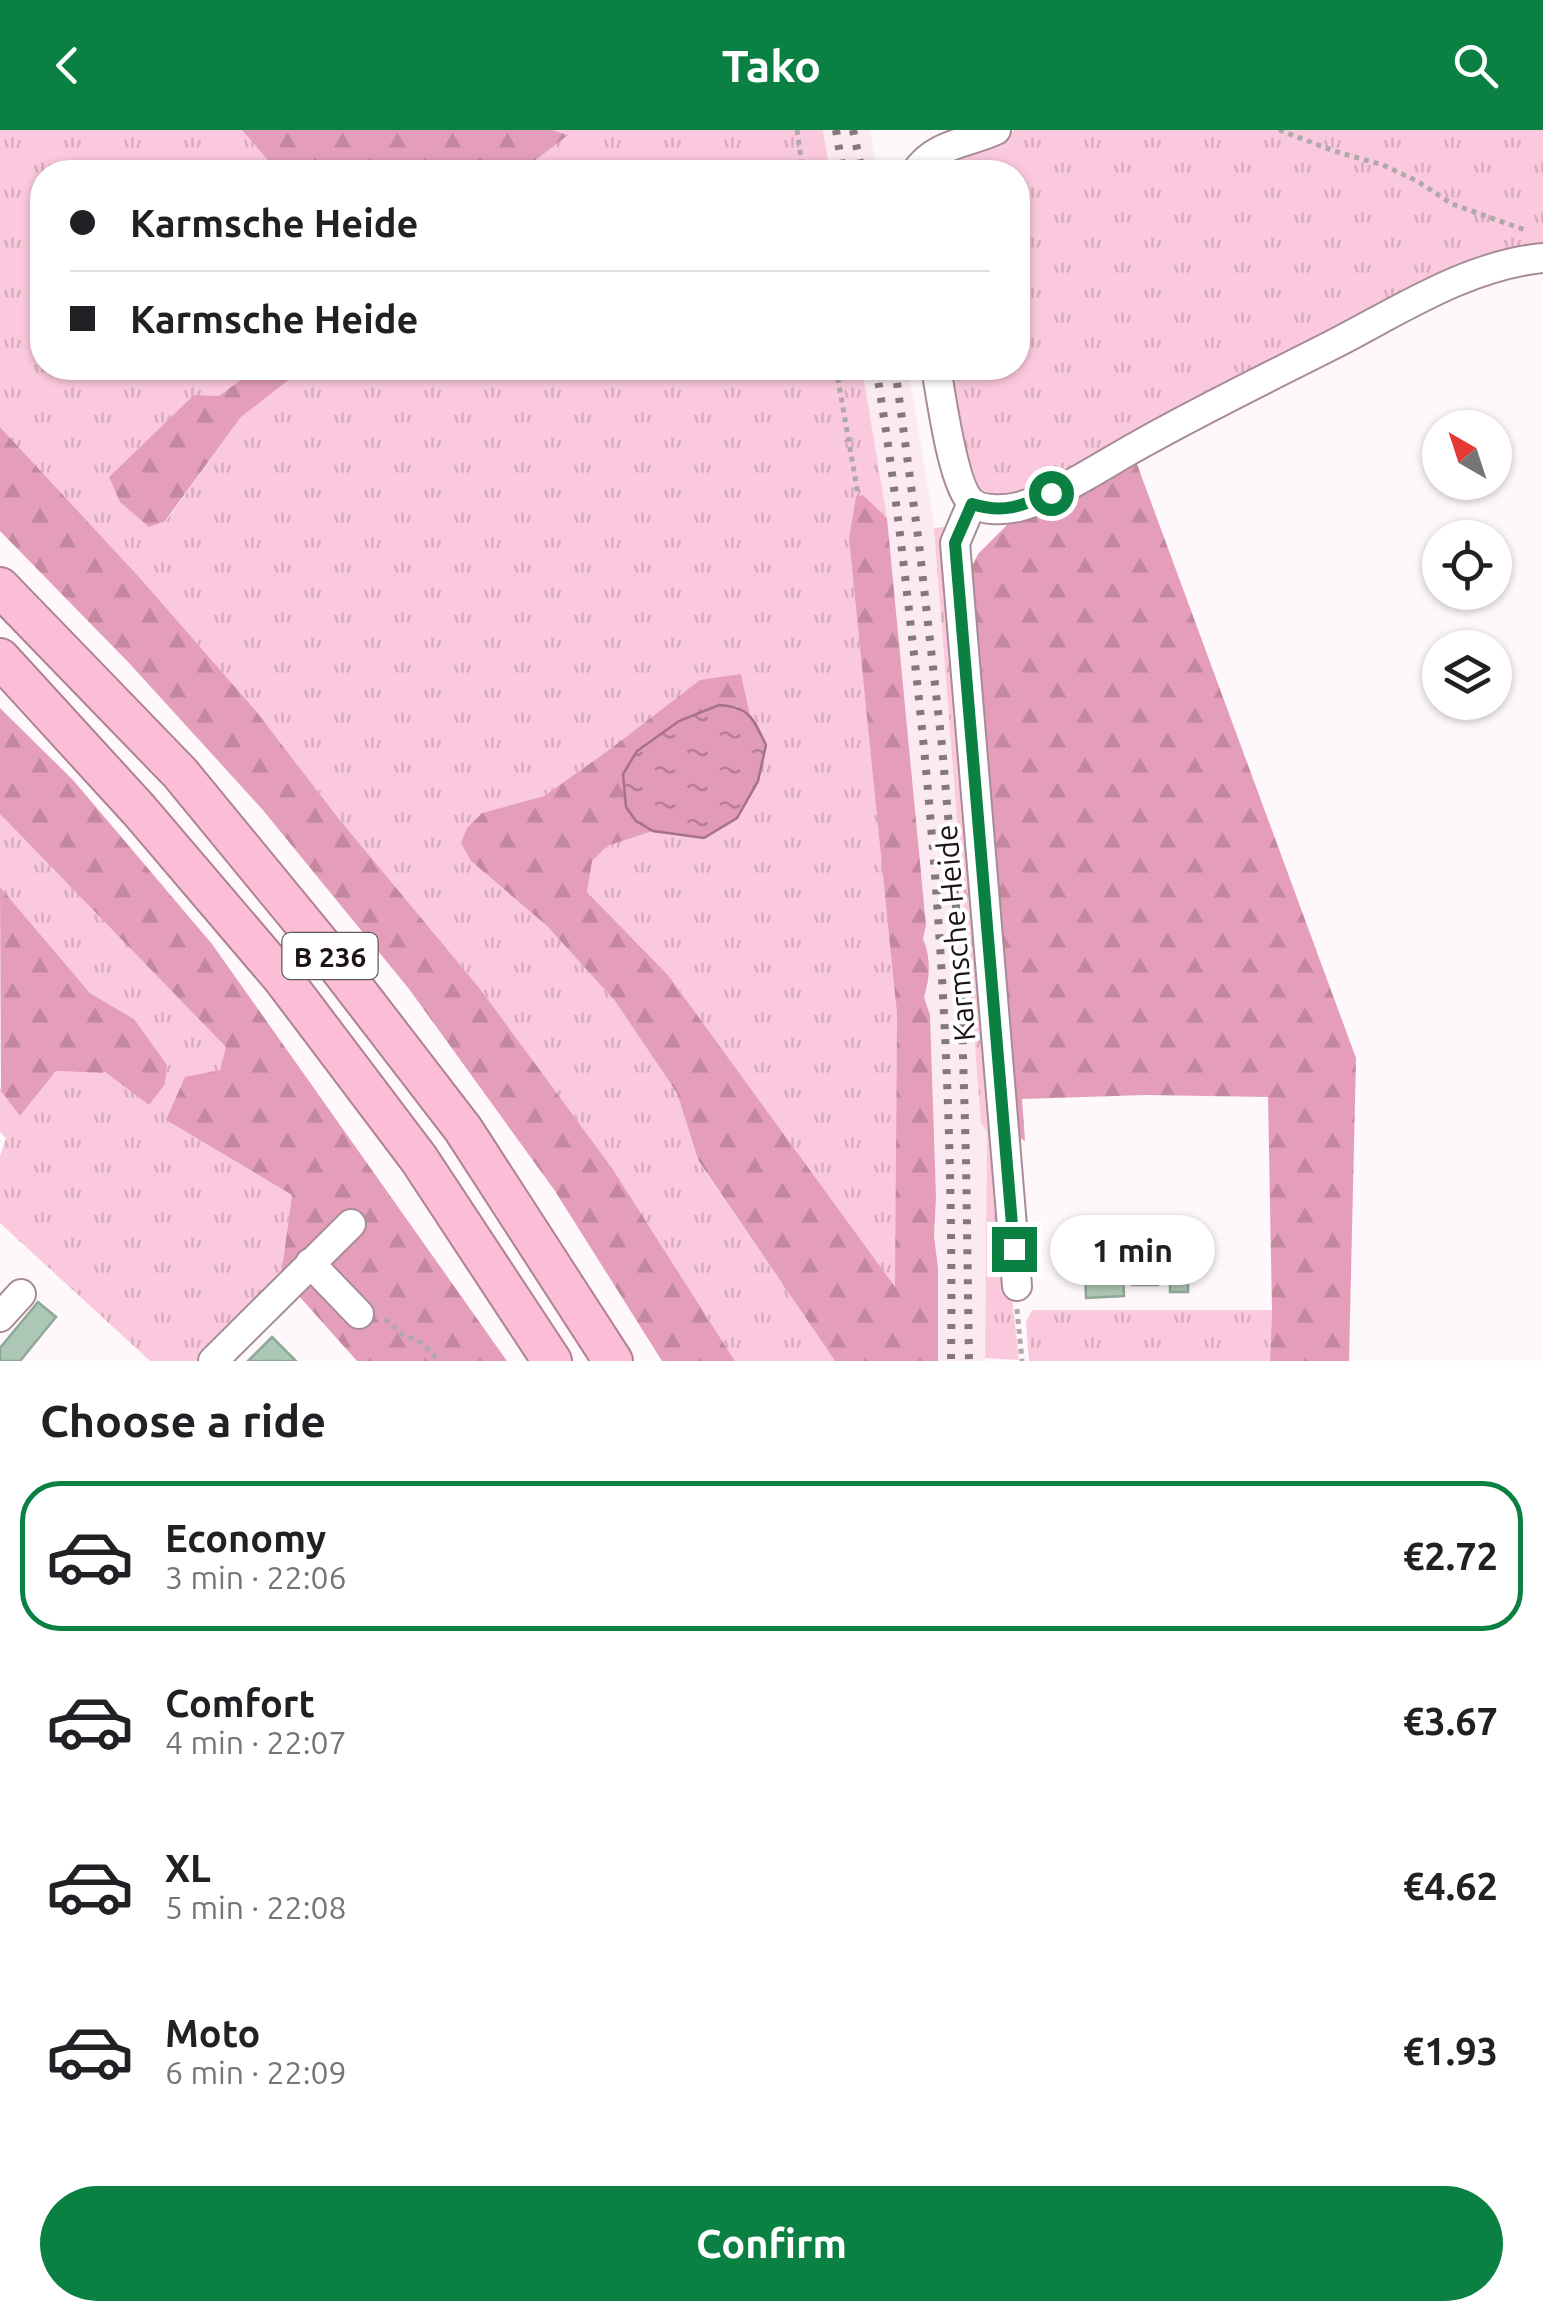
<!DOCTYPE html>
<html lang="en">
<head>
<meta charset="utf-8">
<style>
  :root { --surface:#fff; --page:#f6f6f6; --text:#202124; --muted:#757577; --line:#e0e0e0; --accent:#0b8043 }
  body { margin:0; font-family:Ubuntu,sans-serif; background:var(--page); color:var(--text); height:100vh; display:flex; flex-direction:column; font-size:38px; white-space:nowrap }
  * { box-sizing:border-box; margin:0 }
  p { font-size:32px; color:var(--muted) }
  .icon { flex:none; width:55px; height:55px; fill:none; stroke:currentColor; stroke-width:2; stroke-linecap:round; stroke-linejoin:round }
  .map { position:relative; height:1231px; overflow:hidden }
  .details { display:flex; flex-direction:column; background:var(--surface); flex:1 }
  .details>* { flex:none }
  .guide { position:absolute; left:30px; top:30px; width:1000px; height:220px; border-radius:40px; box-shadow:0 2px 8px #0004; display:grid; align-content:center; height:220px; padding:0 40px; background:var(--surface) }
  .needle { width:65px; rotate:321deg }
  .buttons { position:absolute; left:1422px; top:280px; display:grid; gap:20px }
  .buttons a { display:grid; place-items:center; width:90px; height:90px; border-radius:50%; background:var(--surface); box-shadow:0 2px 8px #0004; font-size:50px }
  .end { position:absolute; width:45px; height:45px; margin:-22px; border:12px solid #0b8043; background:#fff; box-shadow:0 0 0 5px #fff }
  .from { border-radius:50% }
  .bubble { position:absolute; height:70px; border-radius:35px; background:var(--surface); box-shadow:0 2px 8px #0004; font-size:32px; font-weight:600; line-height:70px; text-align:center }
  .guide b { display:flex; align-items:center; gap:35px; height:95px; font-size:38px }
  .guide b+b { border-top:2px solid var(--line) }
  .guide i { width:25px; height:25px; background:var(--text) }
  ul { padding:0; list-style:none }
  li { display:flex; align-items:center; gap:30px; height:150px; margin:0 20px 15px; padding:0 20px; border:5px solid transparent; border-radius:40px }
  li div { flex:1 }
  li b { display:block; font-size:38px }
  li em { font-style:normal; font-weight:600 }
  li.current { border-color:var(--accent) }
  li>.icon { width:90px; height:90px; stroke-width:1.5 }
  h2 { padding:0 40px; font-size:45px; line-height:120px }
  .action { display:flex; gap:20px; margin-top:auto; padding:20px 40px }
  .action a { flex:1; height:115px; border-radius:60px; background:var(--accent); color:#fff; font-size:40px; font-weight:600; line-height:115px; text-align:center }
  header { display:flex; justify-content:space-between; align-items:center; height:130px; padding:0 40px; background:var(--accent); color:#fff; font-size:45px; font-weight:600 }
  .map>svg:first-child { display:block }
  .built { fill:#fbebf1 }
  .grass { fill:url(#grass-tufts) }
  .forest { fill:url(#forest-firs) }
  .water { fill:url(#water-ripples); stroke:#a67288; stroke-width:2.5 }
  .building { fill:#adc7b6; stroke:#8ea797; stroke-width:2.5 }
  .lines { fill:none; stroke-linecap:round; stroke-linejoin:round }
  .minor-casing { stroke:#a78c97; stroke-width:32 }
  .highway-casing { stroke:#ad8293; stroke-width:42 }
  .path { stroke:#b0a8ab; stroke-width:5; stroke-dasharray:5 5; stroke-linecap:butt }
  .minor { stroke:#fff; stroke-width:28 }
  .highway { stroke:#fbbed6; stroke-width:38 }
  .rail { stroke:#81797c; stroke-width:8; stroke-dasharray:5 10; stroke-linecap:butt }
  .route { stroke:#0b8043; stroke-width:12 }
  .labels { text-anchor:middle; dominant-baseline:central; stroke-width:8; stroke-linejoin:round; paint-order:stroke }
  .shield { fill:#fff; stroke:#615a5d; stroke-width:2.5 }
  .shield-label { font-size:28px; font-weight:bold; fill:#1d1317 }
  .street-label { font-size:30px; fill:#1d1317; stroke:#fff }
</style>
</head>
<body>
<header><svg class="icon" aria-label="back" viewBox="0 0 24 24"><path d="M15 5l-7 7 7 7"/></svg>Tako<svg class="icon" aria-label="search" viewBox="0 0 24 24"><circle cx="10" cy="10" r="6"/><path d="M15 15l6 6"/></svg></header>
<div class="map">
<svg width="1543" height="1231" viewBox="0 0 1543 1231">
  <defs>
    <pattern id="grass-tufts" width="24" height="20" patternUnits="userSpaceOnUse" patternTransform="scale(2.5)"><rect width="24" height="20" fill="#fbc9dd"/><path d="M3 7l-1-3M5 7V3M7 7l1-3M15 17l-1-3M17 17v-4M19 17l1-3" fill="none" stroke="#d7acbd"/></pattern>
    <pattern id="forest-firs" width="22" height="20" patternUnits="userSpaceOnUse" patternTransform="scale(2.5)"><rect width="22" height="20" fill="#e49ebb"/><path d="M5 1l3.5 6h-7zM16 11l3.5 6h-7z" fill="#c387a0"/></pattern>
    <pattern id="water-ripples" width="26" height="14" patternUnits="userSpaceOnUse" patternTransform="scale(2.5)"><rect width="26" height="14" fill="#e19bb8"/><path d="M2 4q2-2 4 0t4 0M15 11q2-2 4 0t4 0" fill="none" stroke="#b67d95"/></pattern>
  </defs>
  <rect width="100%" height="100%" fill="#fef8fa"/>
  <path class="built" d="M823,0h47l7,42h-47z
    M862,238h46l30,180 43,575 6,9 -2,229h-47v-93l-4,-32 2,-39 -6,-182 -6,-18 5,-14 -6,-44 3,-14 -39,-407z"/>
  <path class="grass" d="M0,0h242l36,42h-236v196h215l-38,28 -53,125 75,-104 63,-49h558l25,150 -24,-23 34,519 -1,275 -228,-314 -81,-83 4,-31 16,-15 46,-15 51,7 62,-92 -16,-31 -9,-41 -128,73 -69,49 -62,17 -11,48 76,65 68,75 62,92 21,68 137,200h-100l-123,-193 -131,-178 -142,-171 -83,-108 -116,-133 -140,-151z
    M552,0h271l7,42h-310l47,-37z
    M1014,0h529v114h-8l-66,21 -315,156 -129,72 -25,4 -25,-10 -15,-28 -16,-91h74v-196h-78l6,-5 21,-11 36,-12z
    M954,396l55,743 10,91 -34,-2 2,-226 -6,-9 -47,-595z
    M0,684l227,233 -7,23 -54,50 126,75 -11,81 -78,85h-53l-150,-138v-67l6,-18 -6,-6v-44l20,28 36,-45 46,2 32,-54 -44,-26 -90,-106z
    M1032,1180h240l-2,51h-241l-3,-39z"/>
  <path class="forest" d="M242,0h310l16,5 -48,37h-242z
    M257,238h47l-63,49 -76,104 -16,6 -29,-25 -11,-25 85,-82 25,1z
    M0,297l140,151 116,133 83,108 142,171 131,178 123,193h-73l-107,-170 -146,-202 -147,-180 -133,-146 -129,-132z
    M1134,326l222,602 -7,303h-79l2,-51 -4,-213 -122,-2 -124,4 3,42 -15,-9 -44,-553 12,-25 38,-38z
    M863,365l24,23 39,407 -3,14c8,17 7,41 1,58l6,18 6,182 -2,39 4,32v93h-103l-137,-201 -21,-67 -62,-92 -68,-75 -76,-65 -10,-18 6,-15 15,-15 62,-17 69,-49 87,-67 41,-6 9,41 -14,-9 -113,68c1,30 3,41 30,57l-46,15 -15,15 -5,31 81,83 227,312 2,-273 -48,-476 7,-41z
    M0,578l73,72 139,164 295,417h-150l-76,-85 11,-81 -126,-75 19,-43 35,-7 6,-23 -226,-233z
    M0,757l90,106 44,26 33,46 -2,19 -16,21 -45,-34 -2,2 -46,-2 -36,45 -19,-25z"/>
  <path class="water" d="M719,575c32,2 34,14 47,40l-8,36 -21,37 -33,20 -51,-7 -17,-10 -10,-14 -3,-33 14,-23 42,-30z"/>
  <path class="building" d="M1122,1111l1,27 -38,2 -1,-27z
    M1132,1125h26v30h-26z
    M1123,1138l1,28 -38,2 -1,-28z
    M1188,1144v18h-18v-17z
    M38,1172l18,15 -36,44h-20v-13z
    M272,1207l24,24h-48z"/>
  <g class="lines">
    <defs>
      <path id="minor" d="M916,42c18,-28 52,-29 80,-42
        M936,238c5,26 17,123 38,136 11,7 31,6 44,3 36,-9 88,-44 121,-62 64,-36 130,-68 195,-101 66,-34 134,-79 209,-86
        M972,373l-17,40 62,743
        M310,1133l49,51
        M0,1187l21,-23
        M213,1231l138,-137"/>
      <path id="highway" d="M0,457l180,186 143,174 140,182 150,232
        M0,528l139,152 144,169 136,180 133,202"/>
    </defs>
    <use href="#minor" class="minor-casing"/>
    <use href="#highway" class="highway-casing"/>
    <path class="path" d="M797,0l6,42
      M1279,0l55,21 49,14 34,16 35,23 76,27
      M836,238l22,126
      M1017,1179l5,52
      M385,1189l17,15 20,9 18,18"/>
    <use href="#minor" class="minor"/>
    <use href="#highway" class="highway"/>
    <path class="rail" d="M836,0l7,42
      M853,0l9,42
      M876,238c15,89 26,179 36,269 28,240 42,482 39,724
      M895,238l24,176 23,202 18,208 6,203 3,204"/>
  </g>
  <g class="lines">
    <path class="route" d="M1014,1119l-59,-706 17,-39c32,10 50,2 79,-11"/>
  </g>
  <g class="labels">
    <rect class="shield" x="282.5" y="803" width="95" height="46" rx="8"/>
    <g class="shield-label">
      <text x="330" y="826">B 236</text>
    </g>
    <g class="street-label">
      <text transform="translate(955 803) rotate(-95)">Karmsche Heide</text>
    </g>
  </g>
</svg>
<div class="buttons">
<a><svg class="needle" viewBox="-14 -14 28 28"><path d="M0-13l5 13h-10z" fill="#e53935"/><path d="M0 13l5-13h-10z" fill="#757577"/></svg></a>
<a><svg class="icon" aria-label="locate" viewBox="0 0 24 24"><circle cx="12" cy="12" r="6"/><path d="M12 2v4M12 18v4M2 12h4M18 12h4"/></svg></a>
<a><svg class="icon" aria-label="layers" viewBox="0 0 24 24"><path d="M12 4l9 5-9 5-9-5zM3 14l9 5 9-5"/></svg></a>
</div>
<i class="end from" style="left:1051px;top:363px"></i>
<i class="end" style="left:1014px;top:1119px"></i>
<div class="bubble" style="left:1050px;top:1085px;width:165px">1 min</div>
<div class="guide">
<b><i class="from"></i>Karmsche Heide</b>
<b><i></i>Karmsche Heide</b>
</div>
</div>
<section class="details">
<h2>Choose a ride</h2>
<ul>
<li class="current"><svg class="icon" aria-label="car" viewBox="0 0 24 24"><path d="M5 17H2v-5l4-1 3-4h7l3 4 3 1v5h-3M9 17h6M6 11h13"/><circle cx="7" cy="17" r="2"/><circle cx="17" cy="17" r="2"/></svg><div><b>Economy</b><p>3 min · 22:06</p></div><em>€2.72</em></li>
<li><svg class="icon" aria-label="car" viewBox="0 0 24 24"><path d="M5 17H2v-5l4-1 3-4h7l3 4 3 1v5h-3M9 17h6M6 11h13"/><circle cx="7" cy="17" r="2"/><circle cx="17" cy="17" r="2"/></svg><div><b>Comfort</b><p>4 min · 22:07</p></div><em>€3.67</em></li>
<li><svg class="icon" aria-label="car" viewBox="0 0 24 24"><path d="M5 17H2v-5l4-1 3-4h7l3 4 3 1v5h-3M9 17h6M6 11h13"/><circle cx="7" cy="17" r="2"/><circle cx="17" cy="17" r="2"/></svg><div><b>XL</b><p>5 min · 22:08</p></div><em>€4.62</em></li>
<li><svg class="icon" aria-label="car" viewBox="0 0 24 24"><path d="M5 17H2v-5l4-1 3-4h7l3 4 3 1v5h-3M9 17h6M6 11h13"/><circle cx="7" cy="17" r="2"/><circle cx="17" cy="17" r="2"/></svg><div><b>Moto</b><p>6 min · 22:09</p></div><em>€1.93</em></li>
</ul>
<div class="action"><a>Confirm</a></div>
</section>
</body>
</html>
